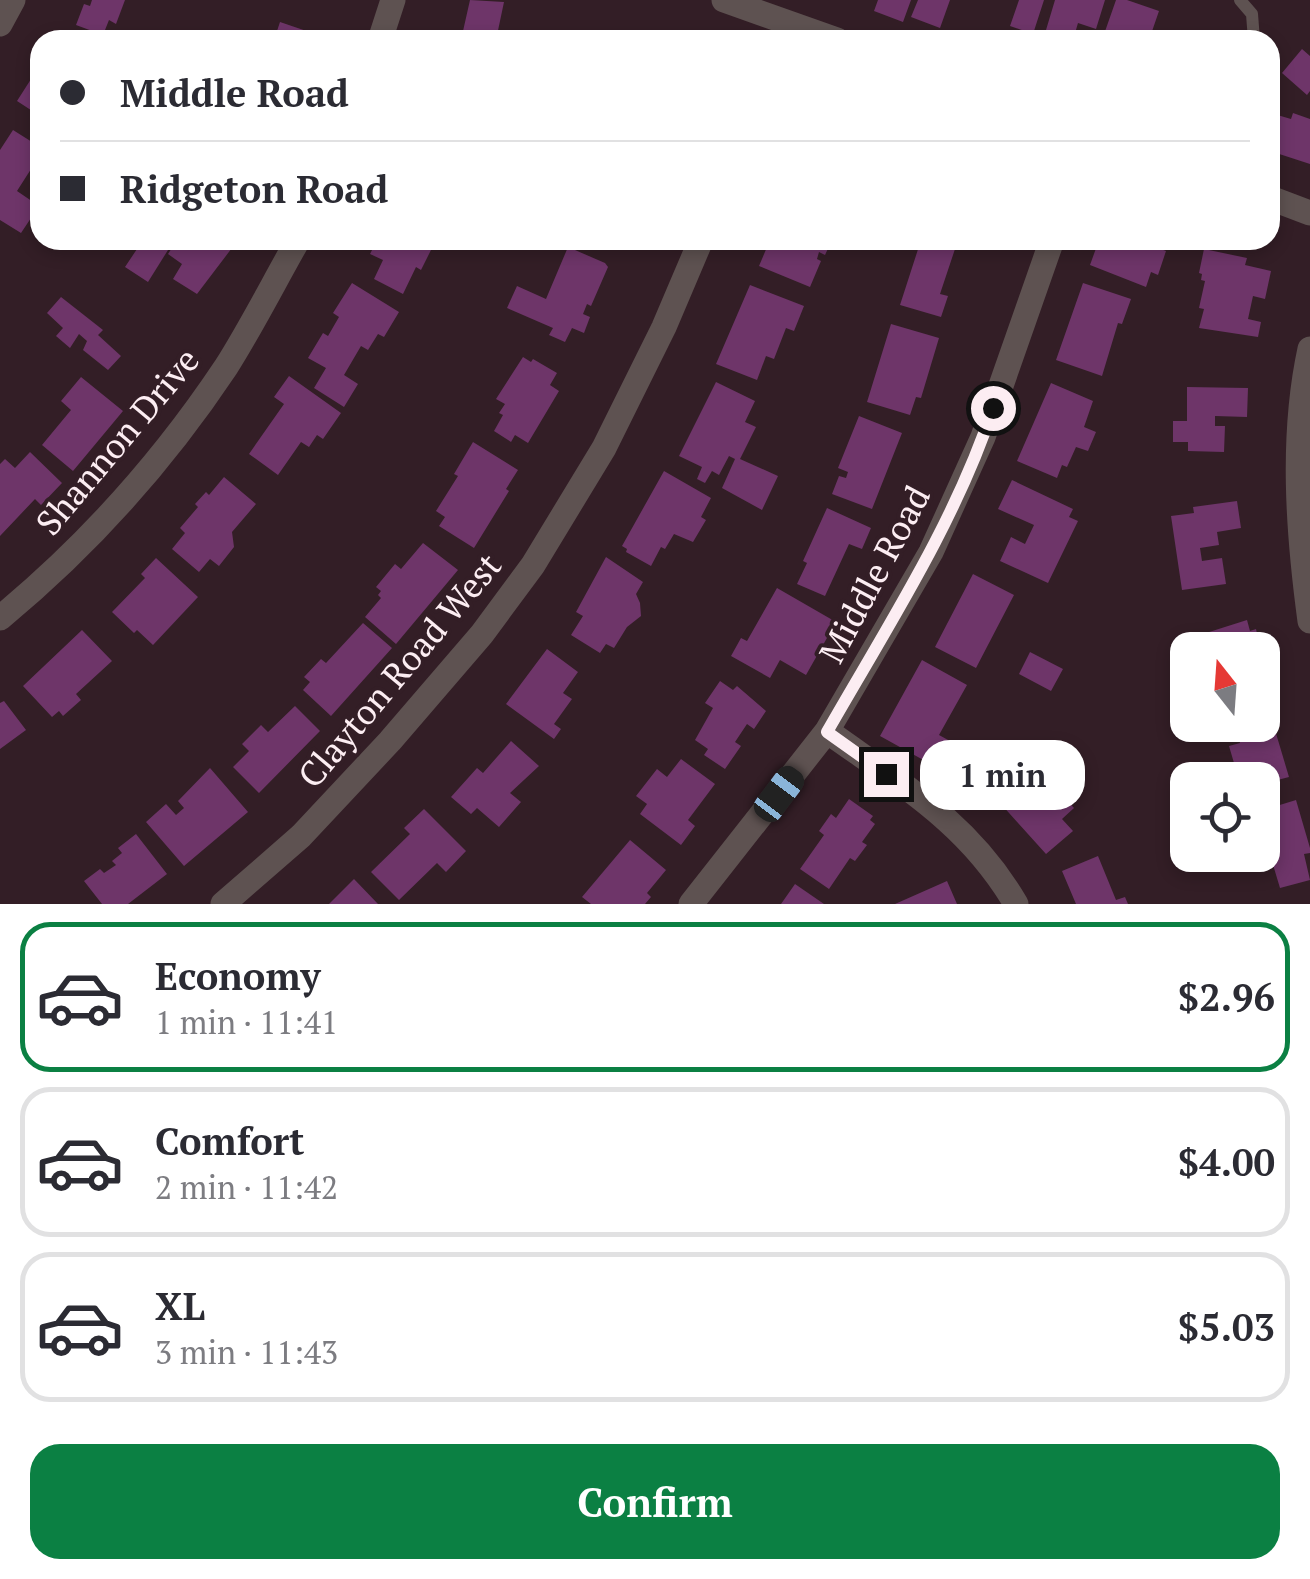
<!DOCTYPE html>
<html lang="en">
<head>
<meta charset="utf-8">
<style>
  :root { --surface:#fff; --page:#f7f7f7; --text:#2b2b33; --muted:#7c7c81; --line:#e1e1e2; --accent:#0b8043 }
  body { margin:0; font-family:"PT Serif",serif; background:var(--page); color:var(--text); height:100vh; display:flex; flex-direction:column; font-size:38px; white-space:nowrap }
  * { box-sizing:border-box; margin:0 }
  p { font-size:32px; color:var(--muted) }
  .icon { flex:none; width:55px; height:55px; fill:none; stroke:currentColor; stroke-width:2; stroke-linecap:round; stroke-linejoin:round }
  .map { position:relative; height:904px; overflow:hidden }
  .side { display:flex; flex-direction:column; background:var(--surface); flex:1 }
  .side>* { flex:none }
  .guide { position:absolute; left:30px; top:30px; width:1250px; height:220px; border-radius:30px; box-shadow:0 5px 15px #0003; display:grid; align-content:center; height:220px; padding:0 30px; background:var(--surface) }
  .needle { width:65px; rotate:343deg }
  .buttons { position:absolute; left:1170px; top:632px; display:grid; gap:20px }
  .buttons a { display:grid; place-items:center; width:110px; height:110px; border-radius:20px; background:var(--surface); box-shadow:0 5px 15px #0003; font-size:50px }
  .end { position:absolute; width:45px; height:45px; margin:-22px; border:12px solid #fcedf2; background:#111; box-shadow:0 0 0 5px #111 }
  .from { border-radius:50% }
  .bubble { position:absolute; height:70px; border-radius:30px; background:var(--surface); box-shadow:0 5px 15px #0003; font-size:32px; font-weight:800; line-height:70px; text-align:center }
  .car { position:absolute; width:30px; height:60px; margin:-30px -15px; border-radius:12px; box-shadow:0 0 8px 2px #0007; background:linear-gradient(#222 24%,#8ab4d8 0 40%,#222 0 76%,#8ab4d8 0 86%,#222 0) }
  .guide b { display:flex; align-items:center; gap:35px; height:95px; font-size:38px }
  .guide b+b { border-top:2px solid var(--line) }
  .guide i { width:25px; height:25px; background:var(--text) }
  ul { padding:18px 0 0; list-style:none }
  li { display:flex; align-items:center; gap:30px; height:150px; margin:0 20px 15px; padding:0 10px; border:5px solid var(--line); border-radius:30px }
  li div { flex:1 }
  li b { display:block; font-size:38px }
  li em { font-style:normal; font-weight:800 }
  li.active { border-color:var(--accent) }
  li>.icon { width:90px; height:90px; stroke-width:1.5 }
  .button { display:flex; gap:20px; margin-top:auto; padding:20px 30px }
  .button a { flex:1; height:115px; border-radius:30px; background:var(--accent); color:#fff; font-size:40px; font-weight:800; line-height:115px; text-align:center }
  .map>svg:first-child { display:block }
  .building { fill:#6e3569 }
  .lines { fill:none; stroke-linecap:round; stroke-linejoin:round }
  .lane { stroke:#5e5251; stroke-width:12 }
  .street { stroke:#5e5251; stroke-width:25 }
  .route { stroke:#fcedf2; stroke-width:12 }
  .labels { text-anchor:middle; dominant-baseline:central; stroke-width:8; stroke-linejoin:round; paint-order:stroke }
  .street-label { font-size:35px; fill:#fcedf2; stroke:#331e26 }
</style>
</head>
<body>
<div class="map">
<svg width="1310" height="904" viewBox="0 0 1310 904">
  <rect width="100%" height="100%" fill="#331e26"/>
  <path class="building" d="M92,0h33l-9,24 -7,-4 -6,15 -27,-10 8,-21 6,2z
    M470,0l34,2 -8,38h-35z
    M878,0h33l-8,22 -29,-11z
    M918,0h32l-10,28 -29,-11z
    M1019,0h25l-11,34 -23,-8z
    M1055,0h50l-9,29 -18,-6 -5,17h-30z
    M1116,0h11l32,11 -10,29h-47z
    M280,22l50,17v1h-66l2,-6 9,3z
    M1302,49l8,7v35l-3,4 -25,-22z
    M40,65v51l-23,-15z
    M1270,99l8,2 -4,13 17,5 2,-6 17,6v45l-40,-13z
    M13,130l27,17v8l-23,36 22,15 -18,27 -21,-13v-70z
    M143,240h8l17,10 -20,32 -23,-15z
    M177,240h61l-41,54 -24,-15 9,-15 -14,-10z
    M377,240h59l-15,30 -5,-3 -13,27 -29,-15 9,-19 -13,-6z
    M770,240h62l-7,15 -6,-3 -2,7 4,2 -11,26 -51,-21z
    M921,240l34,9 -15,45 8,2 -7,21 -41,-12z
    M1099,240l8,3 1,-3h53l-3,8 8,3 -8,24 -7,-3 -5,15 -56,-22z
    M568,247l37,16 3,4 -17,39 -4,-2 -4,10 7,3 -6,16 -12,-5 -7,14 -16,-7 4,-7 -46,-20 10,-22 29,13z
    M1204,249l43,9 -2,7 26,6 -6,28 -12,-3 -5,23 13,3 -3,15 -59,-9 5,-19 -5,-1 6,-27 -4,-1 1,-6 -3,-1z
    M352,283l47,29 -15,25 -6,-3 -10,16 -7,-4 -17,29 14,9 -14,23 -30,-19 12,-20 -18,-10 15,-25 5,3 11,-19 -6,-4z
    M1083,283l48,16 -9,25 -4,-1 -16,53 -46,-16z
    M750,285l54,21 -10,25 -8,-3 -12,31 -8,-3 -9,24 -41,-16z
    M61,297l42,33 -5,5 23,21 -13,14 -25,-20 4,-9 -8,-7 -9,14 -14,-12 7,-8 -16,-15z
    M891,324l48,14 -18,60 -5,-1 -6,18 -43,-13z
    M523,357l8,5 2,-3 24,14 -7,12 9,6 -31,52 -13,-8 -4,7 -17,-11 9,-16 -4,-2 6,-9 -9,-5z
    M289,376l52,37 -18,26 -6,-4 -8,12 -8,-5 -23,33 -29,-21 35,-50 -10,-7z
    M81,377l42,34 -50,60 -31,-26 29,-35 -10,-9z
    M716,382l39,19 -10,21 11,5 -16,32 38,17 -16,34 -40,-22 13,-29 -6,-3 -10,19 -7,-4 -7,12 -8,-4 5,-12 -23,-11z
    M1051,383l42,18 -9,26 12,5 -8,19 -12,-4 -9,20 -5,-2 -5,13 -40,-17z
    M1187,387l61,1 -1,29 -32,-1v10h10l-1,26 -36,-1v-9h-15v-21h14z
    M859,416l43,17 -30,76 -40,-15 7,-18 7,2 2,-6 -10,-4z
    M473,442l45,28 -12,19 3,2 -35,57 -35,-22 6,-9 -9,-6 22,-35 -4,-2z
    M30,452l32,31 -21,22 -6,-6 -35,37v-72l5,-5 10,9z
    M664,471l47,27 -10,19 5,3 -13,22 -19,-8 -9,15 -4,-2 -10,19 -25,-14 1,-3 -5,-3z
    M224,477l32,27 -24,28 2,15 -15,19 -9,-7 -11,13 -27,-23 13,-16 -5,-5 18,-21 -3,-3 11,-12 3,3z
    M1012,480l61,29 -4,8 9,4 -30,62 -48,-22 11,-24 14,7 9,-19 -36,-16z
    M1237,501l4,27 -24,4 2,13 -19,3 2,13 20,-3 4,26 -44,6 -11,-74 23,-3 -1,-6z
    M827,508l44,20 -9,21 -13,-5 -24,52 -28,-12 10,-21 -4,-2z
    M423,543l35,27 -62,74 -31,-27 16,-19 -3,-3 3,-4 -5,-4 19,-23 6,5z
    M606,557l37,25 -7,12 4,9 1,13 -14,11 -13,21 -8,-4 -6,9 -29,-18 12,-19 -7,-4z
    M156,558l42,39 -45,48 -16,-15 -3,3 -22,-21 33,-34 -4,-4z
    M973,574l41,21 -38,73 -41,-21z
    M777,588l59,34 -30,53 -26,-15 -10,18 -39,-22 10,-18 6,3z
    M1247,620l3,11 6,-2 3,13 -6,2 1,6h-44l-4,-17z
    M363,623l29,25 -61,68 -28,-26 7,-8 -6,-5 17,-18 5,4z
    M82,630l30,31 -36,33 5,6 -18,16 -4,-5 -7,6 -29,-31z
    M547,649l31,23 -15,21 9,6 -18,25 7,5 -7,10 -48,-35z
    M1030,652l33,17 -12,22 -32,-17z
    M922,660l45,25 -28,50 20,11 -14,26 -65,-36z
    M720,681l13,9 4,-4 29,25 -12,18 -7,-5 -12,18 6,4 -16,23 -21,-14 4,-6 -13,-9 18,-32 -8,-5z
    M4,701l22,29 -26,19v-46z
    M295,706l25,25 -61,62 -26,-26 16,-16 -7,-7 19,-19 7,7z
    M1269,710l20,67 -27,7v-4h-33l-4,-14 9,-3 -5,-17 11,-3 -5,-18h27v-13z
    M511,741l28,25 -29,27 11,9 -22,25 -22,-19 -6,6 -20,-17 26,-29 6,5z
    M681,759l34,25 -27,36 7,6 -14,19 -41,-31 7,-10 -11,-8 21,-27 10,8z
    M1014,765l5,5 4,-3 24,27 8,-7 19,21 -12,11 11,12 -27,23 -54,-60 -1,-4 6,-6 -2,-2z
    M210,768l38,44 -64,54 -38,-44 20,-18 10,11 8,-7 -6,-7z
    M849,799l24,17 -3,4 5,4 -13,18 5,3 -12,16 -5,-3 -21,31 -29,-20 24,-34 -5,-4 12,-17 5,4z
    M1296,800l14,48v5l-6,1 6,26 -30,8 -18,-60 1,-18z
    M424,809l42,42 -20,21 -9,-9 -38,37 -28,-28 39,-38 -6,-6z
    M136,834l31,40 -39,30h-26l-18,-23 16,-12 4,4 12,-8 -4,-4 10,-8 -4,-5z
    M630,840l36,30 -19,23 4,4 -6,7h-54l-9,-7z
    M1098,856l18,44 9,-3 3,7h-52l-14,-33z
    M354,879l24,25h-49z
    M947,881l10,23h-62z
    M795,884l29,20h-43z"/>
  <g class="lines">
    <path class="lane" d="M1240,0l12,14 2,26"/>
    <path class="street" d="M724,0l113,40
      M0,24l13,-24
      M380,40l13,-40
      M1270,198l40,15
      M1310,349c-19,88 -12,183 0,272
      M0,618c86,-71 164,-158 226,-251 26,-41 48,-85 72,-127
      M827,731c75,54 141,91 189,173
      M223,904l78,-68 89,-95 92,-107 51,-69 71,-117 60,-121 37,-87
      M691,904l136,-173 104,-179 52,-115 69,-197"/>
  </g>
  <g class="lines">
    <path class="route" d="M886,774l-59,-42c60,-105 128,-209 166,-324"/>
  </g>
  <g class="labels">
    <g class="street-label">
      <text transform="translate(117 441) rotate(-50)">Shannon Drive</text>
      <text transform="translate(874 574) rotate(-62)">Middle Road</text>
      <text transform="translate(399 670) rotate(-50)">Clayton Road West</text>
    </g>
  </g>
</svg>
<div class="buttons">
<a><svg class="needle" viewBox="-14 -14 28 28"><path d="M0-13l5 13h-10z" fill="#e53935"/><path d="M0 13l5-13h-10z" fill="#7c7c81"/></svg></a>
<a><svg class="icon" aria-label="locate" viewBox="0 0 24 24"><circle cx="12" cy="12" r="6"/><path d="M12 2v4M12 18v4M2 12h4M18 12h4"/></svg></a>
</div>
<i class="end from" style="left:993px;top:408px"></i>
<i class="end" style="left:886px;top:774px"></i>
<div class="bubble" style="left:920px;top:740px;width:165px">1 min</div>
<i class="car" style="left:779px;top:794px;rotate:37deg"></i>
<div class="guide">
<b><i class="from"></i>Middle Road</b>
<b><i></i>Ridgeton Road</b>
</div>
</div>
<section class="side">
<ul>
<li class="active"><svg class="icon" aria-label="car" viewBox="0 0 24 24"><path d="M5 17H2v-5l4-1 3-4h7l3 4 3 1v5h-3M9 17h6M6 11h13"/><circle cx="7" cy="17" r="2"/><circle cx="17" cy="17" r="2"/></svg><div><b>Economy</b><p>1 min · 11:41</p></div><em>$2.96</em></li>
<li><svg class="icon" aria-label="car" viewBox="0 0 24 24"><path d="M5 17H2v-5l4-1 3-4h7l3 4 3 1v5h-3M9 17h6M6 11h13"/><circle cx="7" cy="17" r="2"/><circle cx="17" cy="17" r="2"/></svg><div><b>Comfort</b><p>2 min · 11:42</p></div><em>$4.00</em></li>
<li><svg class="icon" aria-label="car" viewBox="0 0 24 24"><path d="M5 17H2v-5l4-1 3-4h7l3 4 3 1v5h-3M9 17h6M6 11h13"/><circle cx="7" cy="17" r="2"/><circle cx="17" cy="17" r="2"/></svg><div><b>XL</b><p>3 min · 11:43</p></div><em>$5.03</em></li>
</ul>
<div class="button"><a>Confirm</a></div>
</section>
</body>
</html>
